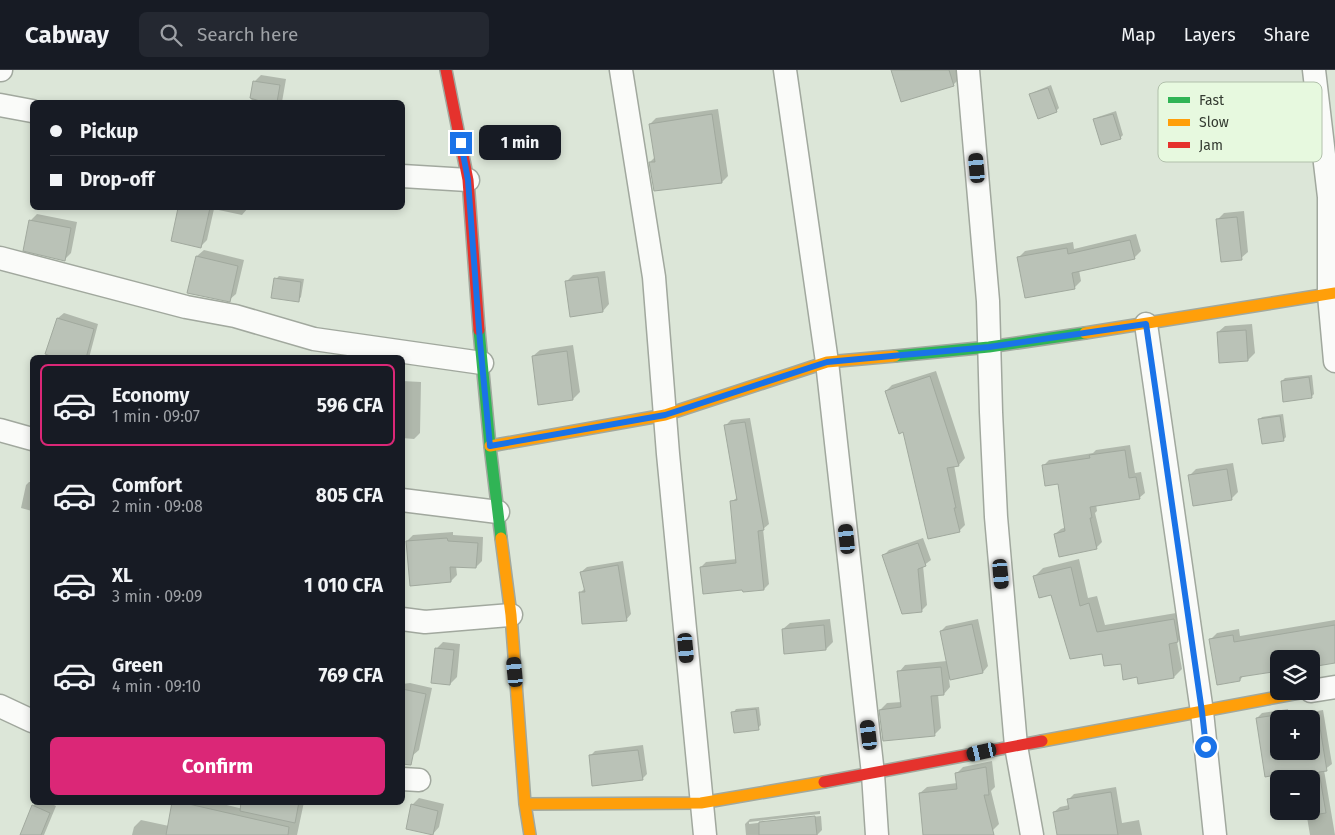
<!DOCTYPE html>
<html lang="en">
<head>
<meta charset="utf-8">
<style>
  :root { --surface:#171b24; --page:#242831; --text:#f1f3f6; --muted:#9ea1a6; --line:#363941; --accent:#db2777 }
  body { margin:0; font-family:"Fira Sans",sans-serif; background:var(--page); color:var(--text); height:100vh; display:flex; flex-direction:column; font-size:19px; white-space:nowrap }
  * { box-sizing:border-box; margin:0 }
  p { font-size:16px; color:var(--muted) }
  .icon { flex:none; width:28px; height:28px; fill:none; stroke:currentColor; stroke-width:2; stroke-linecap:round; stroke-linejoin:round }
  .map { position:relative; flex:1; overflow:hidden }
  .details { position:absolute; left:30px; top:285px; width:375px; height:450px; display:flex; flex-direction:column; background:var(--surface); border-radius:8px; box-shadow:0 2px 8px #0003 }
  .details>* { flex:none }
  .banner { position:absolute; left:30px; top:30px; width:375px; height:110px; border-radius:8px; box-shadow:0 2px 8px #0003; display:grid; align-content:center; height:110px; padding:0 20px; background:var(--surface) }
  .tools { position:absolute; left:1270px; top:580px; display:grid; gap:10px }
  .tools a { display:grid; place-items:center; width:50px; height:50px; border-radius:8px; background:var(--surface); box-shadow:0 2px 8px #0003; font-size:25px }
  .end { position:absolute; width:22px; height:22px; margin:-11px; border:6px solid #1a73e8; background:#fff; box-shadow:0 0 0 2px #fff }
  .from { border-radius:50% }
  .bubble { position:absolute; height:35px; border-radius:8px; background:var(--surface); box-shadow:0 2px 8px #0003; font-size:16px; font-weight:700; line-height:35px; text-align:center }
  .car { position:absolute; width:15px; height:30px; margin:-15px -8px; border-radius:6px; box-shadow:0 0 4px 1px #0007; background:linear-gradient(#222 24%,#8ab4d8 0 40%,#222 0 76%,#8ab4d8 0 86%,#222 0) }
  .banner b { display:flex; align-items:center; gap:18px; height:48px; font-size:19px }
  .banner b+b { border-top:1px solid var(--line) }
  .banner i { width:12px; height:12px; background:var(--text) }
  ul { padding:9px 0 0; list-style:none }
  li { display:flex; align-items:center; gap:15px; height:82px; margin:0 10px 8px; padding:0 10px; border:2px solid transparent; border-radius:8px }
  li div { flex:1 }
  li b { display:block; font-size:19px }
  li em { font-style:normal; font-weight:700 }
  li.current { border-color:var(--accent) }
  li>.icon { width:45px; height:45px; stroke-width:1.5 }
  .primary-button { display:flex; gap:10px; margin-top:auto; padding:10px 20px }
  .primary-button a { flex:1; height:58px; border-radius:8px; background:var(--accent); color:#fff; font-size:20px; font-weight:700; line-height:58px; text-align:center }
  header { display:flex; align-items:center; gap:30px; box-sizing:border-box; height:70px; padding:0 25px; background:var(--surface); border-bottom:1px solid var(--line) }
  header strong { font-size:24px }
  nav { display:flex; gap:28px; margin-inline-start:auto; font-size:18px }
  .search { width:350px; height:45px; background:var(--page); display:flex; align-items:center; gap:12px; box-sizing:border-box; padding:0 18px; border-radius:8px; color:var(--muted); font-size:19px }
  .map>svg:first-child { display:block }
  .shadow { fill:#0003; fill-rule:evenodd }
  .building { fill:#bac2b7; stroke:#a1a99e }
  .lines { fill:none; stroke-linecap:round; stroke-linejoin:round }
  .street-casing { stroke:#a1a89e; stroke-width:25 }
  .fast-casing { stroke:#a1a89e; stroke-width:14 }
  .slow-casing { stroke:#a1a89e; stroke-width:14 }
  .jam-casing { stroke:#a1a89e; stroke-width:14 }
  .street { stroke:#fafbf9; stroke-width:22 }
  .fast { stroke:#30b455; stroke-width:11 }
  .slow { stroke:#ff9f0a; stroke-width:11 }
  .jam { stroke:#e5322d; stroke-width:11 }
  .route { stroke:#1a73e8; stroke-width:6 }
  .key { fill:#e7f9df; stroke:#b1c0ab; stroke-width:1 }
  .key-label { font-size:14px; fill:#343b31 }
</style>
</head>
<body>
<header>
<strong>Cabway</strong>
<div class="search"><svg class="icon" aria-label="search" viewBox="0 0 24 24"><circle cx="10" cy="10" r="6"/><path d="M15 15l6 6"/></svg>Search here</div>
<nav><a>Map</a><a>Layers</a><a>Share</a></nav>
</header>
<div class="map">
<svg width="1335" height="765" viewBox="0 0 1335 765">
  <rect width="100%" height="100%" fill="#dce6d8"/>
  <path class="shadow" d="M894,0h63l3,8 -7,7z
    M261,5l25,4 -4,23h-31l3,-20z
    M1051,15l8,23 -3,3 -25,-16 3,-3z
    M718,39l10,67 -6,6 -72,-20 5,-5 -5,-33 6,-6z
    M1116,41l7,24 -3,3 -25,-18 3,-3z
    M180,138h68l-6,7 -28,-6 -7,31 -7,7 -28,-7z
    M1244,141l4,41 -7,6 -24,-38 7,-7z
    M37,144l40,8 -6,31 -7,7 -34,-39z
    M1136,164l5,17 -7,7 -55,12 2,11 -7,7 -56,-30 7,-7 48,-9 1,7z
    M204,180l40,10 -8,34 -7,6 -32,-44z
    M605,201l4,33 -6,7 -37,-29 7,-7z
    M279,206l25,3 -3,18 -3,4 -22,-22z
    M64,243l34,11 -9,34h-30l-12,-5 11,-35z
    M1252,254l3,29 -7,7 -30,-28 7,-6z
    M573,275l7,47 -7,7 -40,-43 7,-6z
    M936,301l29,87 -6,7h-5l11,60 -6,6 -55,-100 -18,-40 6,-6z
    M1312,305l2,19 -3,3 -29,-16 3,-3z
    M402,311l19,1 -1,51 -6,6 -12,-1z
    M1283,344l3,23 -3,3 -24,-20 3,-3z
    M750,348l19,106 -6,5 6,55 -5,5 -20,1 -43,-23 5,-5 31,-3 -6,-57 7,-5 -12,-72 5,-5z
    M1130,375l5,28 6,-1 4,21 -6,5 -43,6 1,7 -2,2 7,29 -6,6 -41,-14 6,-5 5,-2 -7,-45 -16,-16 6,-6 44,-7 3,-3z
    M1233,393l5,29 -7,7 -42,-23 7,-7z
    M29,412h3v29l-11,-3 5,-23z
    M453,462v3l30,2 -1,24 -6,6 -20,-1 1,9 -6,6 -44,-40 6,-6z
    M923,468l8,22 -8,6 4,39 -5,5 -38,-55 5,-5z
    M1079,489l9,39 9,-2 8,29 77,-13 4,21 -9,9 5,27 -8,8 -36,-1 -16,-13 -19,-11 -68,-76 8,-8z
    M623,491l8,53 -5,6 -46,-27 5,-5 -4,-16 6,-5z
    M830,549l3,23 -7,7 -40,4 -3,-24 7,-6z
    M978,549l10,47 -5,6 -34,7 1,8 -6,7h-6l3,34 -7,7 -54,-25 7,-7 15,-1 -3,-30 6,-7 42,-4 -6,-30 5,-5z
    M1335,550v42l-24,-3h-32l-35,16 -4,5 -29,-41 6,-6 22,-4 1,7z
    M443,572l17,2 -3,33 -7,7 -14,-35z
    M410,613l22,5 -13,62 -7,6 -10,-2v-70z
    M759,637l2,18 -3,3 -25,-15 3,-4z
    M1288,639l1,7 34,-6 9,54 -8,6 11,65h-25l-4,-24h5v-32l-12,-9 -33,5 -9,-57 5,-5zM1279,649h32v32h-32z
    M643,675l4,29 -5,5 -52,-23 5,-5z
    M992,691l3,26 -4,4 8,33 -7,7 -17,4h-49l-6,-42 7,-6 30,-4 -1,-9 7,-7z
    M1116,717l6,36 17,-3 3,15h-81l-7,-23 6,-5 9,-2 -1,-5 6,-6z
    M419,728l25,6 -5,23 -6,7 -21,-29z
    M36,732h12l8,4 -12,29h-23l12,-29z
    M174,732h40l51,12 2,-12h37l-7,33h-165l2,-8 7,-7 28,6z
    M820,741v3l-71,8v2l72,-8 1,14 -5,5h-71l-1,-11 5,-5z"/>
  <path class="building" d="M891,0h58l5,16 -53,16z
    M253,11l27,4 -3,17h-14l-13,-4z
    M1048,18l9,24 -19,7 -9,-25z
    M712,44l10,69 -68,8 -5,-29h6l-6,-38z
    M1113,44l8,25 -20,6 -8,-26z
    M178,138h32l-9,40 -30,-7z
    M1237,147l5,43 -21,2 -5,-43z
    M29,150l42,8 -6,33 -42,-10z
    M1130,170l5,19 -63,14 3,16 -50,9 -8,-41 50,-9 1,6z
    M196,186l42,10 -8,36 -43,-9z
    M598,207l5,35 -33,5 -5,-36z
    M274,208l27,4 -2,20 -28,-4z
    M57,248l37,11 -8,29h-31l-10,-4z
    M1246,260l2,31 -29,2 -2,-31z
    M567,281l6,49 -35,5 -6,-49z
    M930,306l29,90 -12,2 9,40h-2l6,24 -32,7 -25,-107 -4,2 -14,-43z
    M1309,307l3,21 -29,4 -2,-21z
    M1280,346l4,25 -22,3 -4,-25z
    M745,352l19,108 -6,1 6,59 -21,2 -1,-2 -39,4 -3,-27 36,-4 -6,-62 7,-1 -13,-75z
    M1125,380l4,28 7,-1 4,22 -50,8 2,11h-2l7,31 -38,8 -5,-23 11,-3 -7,-47 -13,2 -3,-21 48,-7 -1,-3z
    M1227,399l5,31 -39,6 -5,-31z
    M447,468l1,3 30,2 -2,25 -26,-1 1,15 -41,4 -4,-45z
    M918,473l8,23 -8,3 4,43 -20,2 -20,-59z
    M618,495l9,56 -45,3 -3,-32h6l-5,-20z
    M1071,497l9,39 9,-3 8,29 77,-13 4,23 -9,2 5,34 -36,6 -1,-7 -14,3 -2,-16 -17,2 -2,-12 -32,5 -19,-64 -12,3 -6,-22z
    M972,554l11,49 -33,7 -10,-49z
    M824,555l2,25 -42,4 -2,-25z
    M1335,555v38l-24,4v-8h-32v12l-39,6v4l-23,4 -8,-46 24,-4 1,7z
    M435,578l19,2 -4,35 -19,-2z
    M941,597l3,28 -13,1 4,40 -52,5 -4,-31 22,-3 -4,-36z
    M402,619l24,5 -15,71 -9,-1z
    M756,639l3,21 -25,3 -3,-21z
    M1283,644l1,5h-5v32h32v-32h-14l21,-4 9,56 -8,1 7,41 -20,3 -1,-5h6v-32h-11l-2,-8 -33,6 -9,-59z
    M638,680l5,30 -51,6 -3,-31z
    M986,697l3,28h-5l10,40h-71l-4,-42 38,-4 -2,-16z
    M1111,722l7,43h-61l-4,-23 16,-3 -2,-10z
    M172,732h8l109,25 -1,8h-122z
    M241,732h58l-4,21 -55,-12z
    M411,734l27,7 -5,24 -27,-6z
    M32,735l18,8 -9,22h-21z
    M815,746l2,19h-58v-13z"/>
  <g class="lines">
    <defs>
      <path id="street" d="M0,0h1
        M621,0l33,207 14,177 37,381
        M785,0l42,292 46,412 4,61
        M968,0l20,231 3,111 5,105 20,229 16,89
        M1314,0l15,127v98l6,66
        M0,35l32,6
        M402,106l66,4
        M0,188l186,49 49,9 79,23 168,24
        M1146,254l56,388 13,123
        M0,360l32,9
        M402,430l96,12
        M402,549l23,3 86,-7
        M1311,621l24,-4
        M0,636l32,15
        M402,709l17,1"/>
      <path id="fast" d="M479,260l11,116 11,92
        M895,286l94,-9 96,-14"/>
      <path id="slow" d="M1085,263l250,-40
        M490,376l175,-31 162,-53 68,-6
        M501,468l10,77 14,189 5,31
        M1042,671l268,-50
        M525,734l176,-1 123,-21"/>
      <path id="jam" d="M446,0l22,110 11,150
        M824,712l218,-41"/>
    </defs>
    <use href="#street" class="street-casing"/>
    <use href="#fast" class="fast-casing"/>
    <use href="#slow" class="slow-casing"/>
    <use href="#jam" class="jam-casing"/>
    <use href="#street" class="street"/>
    <use href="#fast" class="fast"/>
    <use href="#slow" class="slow"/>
    <use href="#jam" class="jam"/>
  </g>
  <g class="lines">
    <path class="route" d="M461,73l7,37 12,162 10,104 175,-31 162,-53 162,-15 157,-23 56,388 4,35"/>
  </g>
  <rect x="1158" y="12" width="164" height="80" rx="8" class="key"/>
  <rect x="1168" y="27" width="22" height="6" fill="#30b455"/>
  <rect x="1168" y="49" width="22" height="7" fill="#ff9f0a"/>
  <rect x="1168" y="72" width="22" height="6" fill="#e5322d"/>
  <g class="key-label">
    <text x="1199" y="35">Fast</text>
    <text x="1199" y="57">Slow</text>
    <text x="1199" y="80">Jam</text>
  </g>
</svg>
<div class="tools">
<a><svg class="icon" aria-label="layers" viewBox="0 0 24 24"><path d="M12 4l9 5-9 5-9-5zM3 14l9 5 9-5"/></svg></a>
<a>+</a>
<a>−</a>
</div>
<i class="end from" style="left:1206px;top:677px"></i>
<i class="end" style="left:461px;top:73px"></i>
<div class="bubble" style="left:479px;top:55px;width:82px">1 min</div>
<i class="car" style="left:977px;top:98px;rotate:355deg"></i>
<i class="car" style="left:847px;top:469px;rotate:354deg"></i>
<i class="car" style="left:1001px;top:504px;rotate:175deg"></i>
<i class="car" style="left:686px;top:578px;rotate:175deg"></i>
<i class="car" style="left:515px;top:602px;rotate:355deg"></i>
<i class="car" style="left:869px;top:665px;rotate:353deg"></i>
<i class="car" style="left:982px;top:682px;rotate:257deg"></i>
<div class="banner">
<b><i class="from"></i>Pickup</b>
<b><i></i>Drop-off</b>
</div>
<section class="details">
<ul>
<li class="current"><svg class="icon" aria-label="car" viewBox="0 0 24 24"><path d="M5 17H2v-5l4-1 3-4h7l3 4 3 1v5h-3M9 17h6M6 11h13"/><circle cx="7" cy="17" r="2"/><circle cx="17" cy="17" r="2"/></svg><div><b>Economy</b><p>1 min · 09:07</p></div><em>596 CFA</em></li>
<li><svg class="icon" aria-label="car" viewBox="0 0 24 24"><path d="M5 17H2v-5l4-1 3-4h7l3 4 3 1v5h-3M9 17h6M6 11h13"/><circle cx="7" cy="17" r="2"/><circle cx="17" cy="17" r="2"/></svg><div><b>Comfort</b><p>2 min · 09:08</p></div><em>805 CFA</em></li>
<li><svg class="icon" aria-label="car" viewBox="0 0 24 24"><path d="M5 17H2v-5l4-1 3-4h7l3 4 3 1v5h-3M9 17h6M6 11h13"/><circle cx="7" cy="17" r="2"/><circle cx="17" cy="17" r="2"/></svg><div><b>XL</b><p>3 min · 09:09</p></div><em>1 010 CFA</em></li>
<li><svg class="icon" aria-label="car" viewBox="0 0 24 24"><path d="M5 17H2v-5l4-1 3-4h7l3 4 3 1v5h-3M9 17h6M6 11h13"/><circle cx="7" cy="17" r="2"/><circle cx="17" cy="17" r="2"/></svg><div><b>Green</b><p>4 min · 09:10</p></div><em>769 CFA</em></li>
</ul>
<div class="primary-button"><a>Confirm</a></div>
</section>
</div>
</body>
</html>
